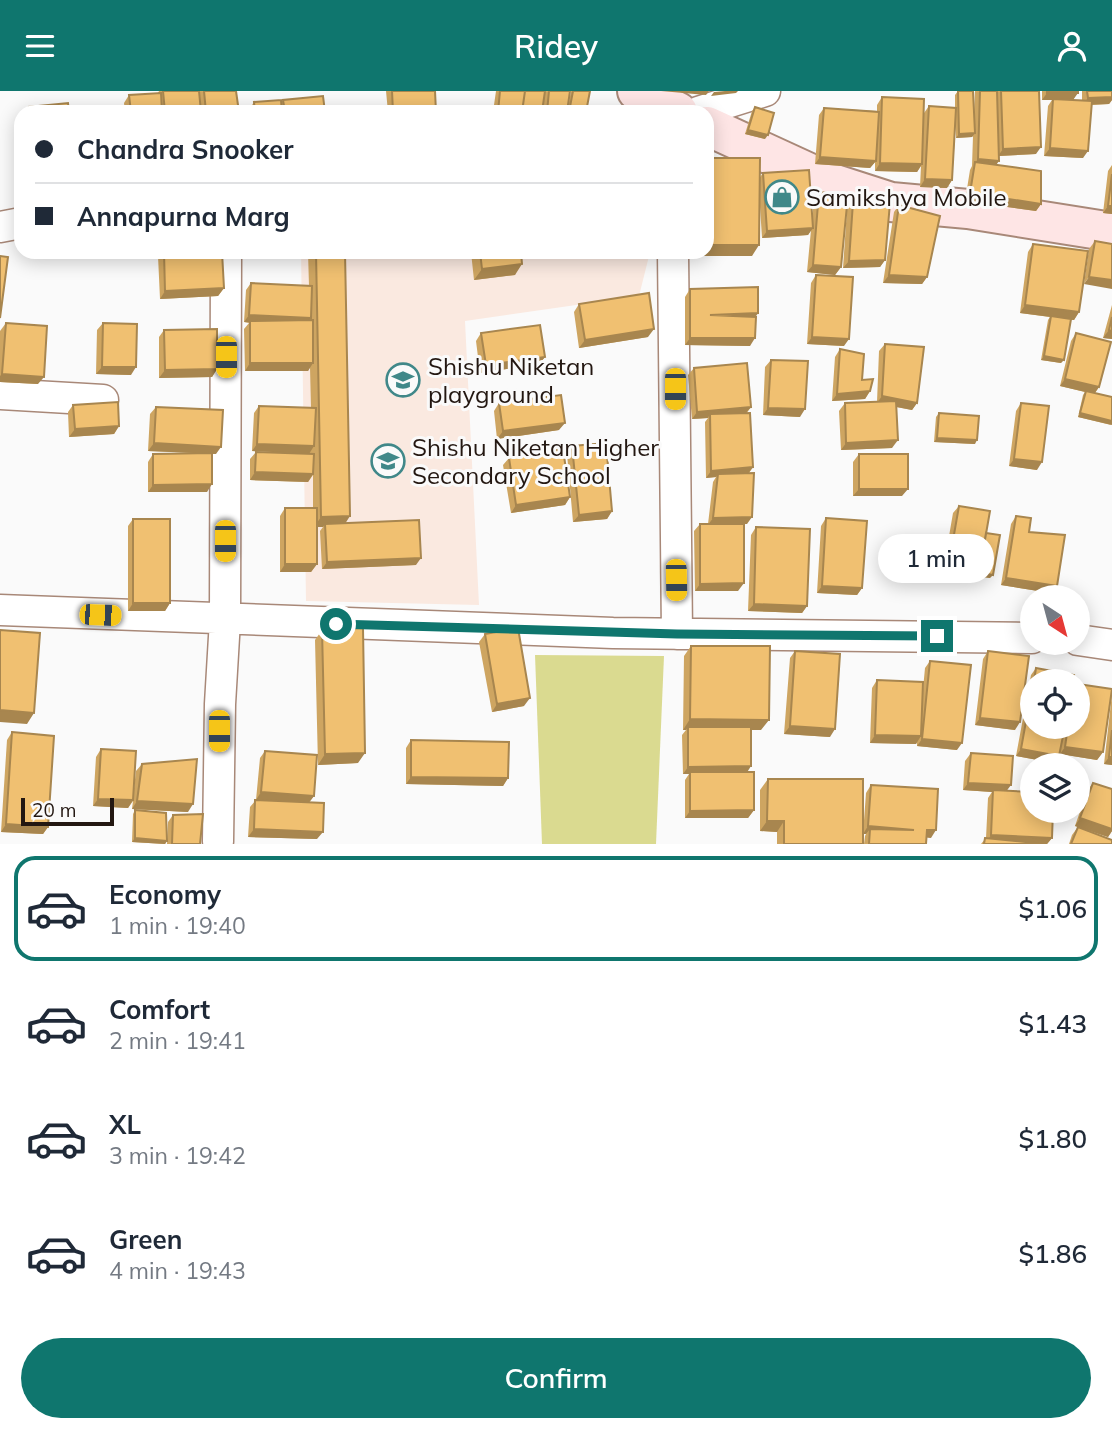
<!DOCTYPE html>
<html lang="en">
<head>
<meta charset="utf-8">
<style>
  :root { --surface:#fff; --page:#f6f6f7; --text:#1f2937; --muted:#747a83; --line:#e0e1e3; --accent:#0f766e }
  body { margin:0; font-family:Mulish,sans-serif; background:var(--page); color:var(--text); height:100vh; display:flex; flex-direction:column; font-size:26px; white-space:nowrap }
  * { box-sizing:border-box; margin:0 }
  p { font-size:23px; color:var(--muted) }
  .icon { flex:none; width:38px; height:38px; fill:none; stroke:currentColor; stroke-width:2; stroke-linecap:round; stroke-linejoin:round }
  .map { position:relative; height:753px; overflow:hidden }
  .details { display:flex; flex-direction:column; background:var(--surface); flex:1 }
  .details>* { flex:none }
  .hud { position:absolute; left:14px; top:14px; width:700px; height:154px; border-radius:21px; box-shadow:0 4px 18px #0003; display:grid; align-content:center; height:154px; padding:0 21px; background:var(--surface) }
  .needle { width:46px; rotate:144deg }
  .controls { position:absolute; left:1020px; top:494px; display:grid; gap:14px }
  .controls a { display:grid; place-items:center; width:70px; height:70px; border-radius:50%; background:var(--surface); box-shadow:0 4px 18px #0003; font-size:35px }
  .scale { position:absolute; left:21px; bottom:18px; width:93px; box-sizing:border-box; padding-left:7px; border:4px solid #231711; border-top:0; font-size:19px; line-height:24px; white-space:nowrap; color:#231711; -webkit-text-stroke:5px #fafafa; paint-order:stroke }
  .end { position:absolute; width:32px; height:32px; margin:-16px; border:9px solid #0f766e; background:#fff; box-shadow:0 0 0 4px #fff }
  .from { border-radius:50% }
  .bubble { position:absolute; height:49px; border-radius:24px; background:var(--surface); box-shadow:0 4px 18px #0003; font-size:23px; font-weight:600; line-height:49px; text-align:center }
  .car { position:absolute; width:21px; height:42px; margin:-21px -10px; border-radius:9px; box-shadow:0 0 5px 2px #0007; background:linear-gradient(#f5c518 24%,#345 0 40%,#f5c518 0 76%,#345 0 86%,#f5c518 0) }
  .hud b { display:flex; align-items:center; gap:24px; height:66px; font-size:26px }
  .hud b+b { border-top:2px solid var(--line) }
  .hud i { width:18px; height:18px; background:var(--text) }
  ul { padding:12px 0 0; list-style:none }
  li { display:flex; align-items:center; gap:21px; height:105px; margin:0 14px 10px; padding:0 7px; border:4px solid transparent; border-radius:21px }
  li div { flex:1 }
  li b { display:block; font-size:26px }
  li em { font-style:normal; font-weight:600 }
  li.on { border-color:var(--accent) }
  li>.icon { width:63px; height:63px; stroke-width:1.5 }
  .action { display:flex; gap:14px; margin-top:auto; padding:14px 21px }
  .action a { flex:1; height:80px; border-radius:42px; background:var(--accent); color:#fff; font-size:28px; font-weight:600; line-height:80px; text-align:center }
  header { display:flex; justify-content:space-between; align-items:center; height:91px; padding:0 21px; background:var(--accent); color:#fff; font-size:32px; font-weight:600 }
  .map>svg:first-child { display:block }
  .built { fill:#fae9e0 }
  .green { fill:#dada90 }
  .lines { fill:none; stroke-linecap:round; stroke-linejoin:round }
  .street-casing { stroke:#a88878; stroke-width:33 }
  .secondary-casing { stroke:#a88878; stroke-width:42 }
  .street { stroke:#fff; stroke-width:30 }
  .secondary { stroke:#fee5e5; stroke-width:38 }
  .wall { fill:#cea561 }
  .shaded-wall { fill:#a8864f }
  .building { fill:#f0c071; stroke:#a8864f; stroke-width:2 }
  .route { stroke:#0f766e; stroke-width:9 }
  .labels { text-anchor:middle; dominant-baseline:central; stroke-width:6; stroke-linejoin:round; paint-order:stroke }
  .poi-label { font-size:24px; fill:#231711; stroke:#fafafa; text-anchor:start }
</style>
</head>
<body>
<header><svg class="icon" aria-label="menu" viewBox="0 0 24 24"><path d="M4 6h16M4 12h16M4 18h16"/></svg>Ridey<svg class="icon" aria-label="person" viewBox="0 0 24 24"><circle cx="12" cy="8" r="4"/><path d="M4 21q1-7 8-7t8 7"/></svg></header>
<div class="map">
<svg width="1112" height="753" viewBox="0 0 1112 753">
  <rect width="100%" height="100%" fill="#fafafa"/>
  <path class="built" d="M301,161h349l-11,44 -174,25 14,284 -173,-4z"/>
  <path class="green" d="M535,564l129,1 -8,188h-114z"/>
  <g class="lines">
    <defs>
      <path id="street" d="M698,21l67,-21
        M0,136l21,-4
        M673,161l4,382
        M0,303l103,6
        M0,519l613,23 419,5
        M1078,549l34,5
        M218,750l2,-137 5,-84 1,-368"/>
      <path id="secondary" d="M637,0l41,21
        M707,35l122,56 62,20 77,7 144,23"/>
    </defs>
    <use href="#street" class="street-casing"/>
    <use href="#secondary" class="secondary-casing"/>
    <use href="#street" class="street"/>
    <use href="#secondary" class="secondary"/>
  </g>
  <path class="wall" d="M159,0h77l3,21h-114l-1,-9 5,-8 29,-2z
    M386,0h49l1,21h-48z
    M496,0h74l-2,16 3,-16h19l-4,21h-44l3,-21 -3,21h-49z
    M958,0l16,22 1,-22h64l-3,63 -37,2 -3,9 45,39 -5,7 -71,-10 5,-31 2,-4 1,-30 -1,1 -16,1v-16l-4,58 -5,8 -27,-1 1,-21 -4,6 -42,-1v-9l-5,6 -55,-4 4,-49 5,-7 53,3v-6l5,-8 42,16 5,-7 26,2v-13z
    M1042,0h36l-5,9 9,1v-10h30v9l-3,4 -17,1 -9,53 -39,-2 4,-50 4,-6h-10z
    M283,9l42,12h-76v-2l5,-8 27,1z
    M755,16l10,32 -20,-5 7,-23z
    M1112,74v49l-9,-1 5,-42z
    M763,82l49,46 2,-19 5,-8 22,75 -6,8 -28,-3 4,-42 -3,5 -46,3 -2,-31 -8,49h-56v-4h11z
    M853,111l32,58 -5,7 -37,1 4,-59z
    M899,114l28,72 -5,7 -39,-1 11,-71z
    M1095,150l17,3 -28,40 5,-35z
    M1033,153l46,68 -5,8h-3l-10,43 -20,-3 7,-40 2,-3 -30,-4 8,-61z
    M161,161h61l2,36 -6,8 -58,3 -2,-43z
    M308,161h37l1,271 70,42 -94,4 -2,-38 3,-4h-6v37l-6,8h-31v-56l5,-8h28v-33l-5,7 -58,-2v-21l6,-7 47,1 -51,-2 2,-38 5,-7 52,2 -1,-41 -2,4h-63l-1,-42 5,-6 -5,-1 2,-32 5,-7 58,3z
    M471,161h50l-6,23 -41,5z
    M816,184l28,71 -37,-2 4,-61z
    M690,198l65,28 -5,29 -65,-1v-48z
    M579,213l69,33 -69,11 -5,-36z
    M1112,214v34l-9,-1z
    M6,232l32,61 -38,-2v-51z
    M103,232l28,52 -35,-1 1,-44z
    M164,239l53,39 -5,8 -53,1v-41z
    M481,242l64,24 -6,7 -59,9 -4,-32z
    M1076,242l23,54 -4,6 16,32 -33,-8 5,-22 2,-3 -25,-6 11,-45z
    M885,253l32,59 -5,7 -16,-3 -4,41 -51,2 -2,-39 6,-8 32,-1 2,-51z
    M840,258l30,42 -5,8 -33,2 3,-44z
    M771,269l29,57 -37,-2 2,-48z
    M694,277l57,39 -5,7 7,53 -4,6 -2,51h-3l-6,67h-43l-1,-60 6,-7h8l5,-42 3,-5 -10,1 -1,-56 3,-4 -16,1 -4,-44z
    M499,312l60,27 -62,9 -3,-28z
    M1021,312l16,67 -28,-4 7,-55z
    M73,314l46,21 -5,8 -45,3 -1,-25z
    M156,316l60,47h-4l-5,38h-59v-30l5,-8 47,-1 -52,-2 2,-37z
    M939,322l36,31 -41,-2 2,-25z
    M572,355l40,65 -5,8 -34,3 -6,-68z
    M859,363l43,42h-49v-34z
    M509,367l61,39 -5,8 -54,8 -8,-48z
    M959,415l27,27 4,45 -47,-7 10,-58z
    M1016,425l13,16 28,54 -6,7 -50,-8 10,-61z
    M826,427l36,70 -5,7 -40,-2 4,-67z
    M133,428l37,84 -5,8h-37v-85z
    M756,436l51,79 -5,7 -54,-2 3,-76z
    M322,539l36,133 -40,2 -3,-125z
    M485,543l39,72 -32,6 -13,-70z
    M691,555l70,84h-10l-5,42 8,38 -6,8h-63v-38l4,-6h-6l-1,-39 4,-5h-3l1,-74z
    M795,560l35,86 -46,-3 6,-76z
    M988,560l27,79 -40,-5 8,-66z
    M930,570l27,89 -40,-4v-4l-1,2 -46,-1 2,-55 5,-8 46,9 2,-21z
    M1036,577l37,13h-41v45h46l34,-37v76l-8,-1 8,-70 -9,58 -6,8 -37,-6 -6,9 -38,-7 15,-81z
    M12,641l36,95 -5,7 -42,-2 6,-92z
    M411,649l97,38 -5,8 -97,-2v-36z
    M101,658l32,48 3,-26 6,-7 46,48 -56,-3 1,-8 -5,7 -35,-2 3,-49z
    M265,660l49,45 -5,6 8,37 -69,-2 2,-30 6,-7 4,-42z
    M971,662l81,85 -5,6h-66l5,-6 2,-40 4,-6 -29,-2 2,-29z
    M768,688l95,65h-86v-12l-17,-1v-41z
    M1093,692l19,6v42l-4,6 -33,-11 12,-35z
    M871,694l60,53 -4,-1 -1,7h-62l1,-8 1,-2h-3l3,-41z
    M135,719l32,31 -2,3 -33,-2 1,-28z
    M173,724l27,29h-33l1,-22z
    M1078,736l34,17h-43l3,-9z"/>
  <path class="shaded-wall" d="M661,0h48l-3,4z
    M725,0h13l-2,2 -25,3 3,-4z
    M1047,2h31l-5,7h-31z
    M1112,6v3l-3,4 -27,1 6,-7z
    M748,39l20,5 -3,4 -20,-5z
    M975,42l-3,4 -16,1 3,-4z
    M1041,56l-5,7 -38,2 5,-7z
    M1050,57l38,3 -5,7 -39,-2z
    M820,66l56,4 -6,7 -55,-4z
    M978,68l21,2 -5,7 -19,-5z
    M880,72l42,1 -5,8 -42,-1z
    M925,88l27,1 -5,8 -27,-1z
    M970,102l71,11 -5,7 -71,-10z
    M1108,115h4v8l-9,-1z
    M813,137l-5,7 -46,3 5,-7z
    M707,154h52l-7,11h-56l3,-4h8z
    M885,169l-5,7 -37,1 6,-7z
    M522,173l-7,11 -41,5 8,-11z
    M813,174l28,2 -6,8 -28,-3z
    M889,184l38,2 -5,7 -39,-1z
    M1089,186l23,3v9l-28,-5z
    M224,197l-6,8 -58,3 5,-8z
    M1025,214l54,7 -5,8 -54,-7z
    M758,222l-5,8 -43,-6z
    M249,224l62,3 -6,8 -61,-4z
    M654,238l-6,8 -69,11 6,-8z
    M1109,239l3,1v8l-9,-1z
    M812,246l37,2 -5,7 -37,-2z
    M690,247h65l-5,8 -65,-1z
    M1044,265l20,4 -3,3 -20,-3z
    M545,266l-6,7 -59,9 6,-8z
    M250,272h63l-5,8h-63z
    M102,276h34l-5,8 -35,-1z
    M217,278l-5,8 -53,1 6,-8z
    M2,283l42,3 -6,7 -38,-2v-6z
    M1065,288l34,8 -5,7 -34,-8z
    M870,300l-5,8 -33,2 5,-7z
    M882,305l35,7 -5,7 -35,-7z
    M751,316l-6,7h-35l-2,4 -16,1 5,-7z
    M768,317l37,1 -5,8 -37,-2z
    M1080,322l32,8v4l-34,-8z
    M565,332l-6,7 -62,9 6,-8z
    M119,335l-5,8 -45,3 6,-8z
    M937,347l40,2 -2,4 -41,-2z
    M898,349l-6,8 -51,2 5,-7z
    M154,352l67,4 -5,7 -68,-3z
    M257,353l57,2 -5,8 -57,-3z
    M1014,368l28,3 -5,8 -28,-4z
    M753,376l-6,8 -29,-1 -2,3 -10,1 5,-7z
    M255,381l58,2 -5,8 -58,-2z
    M212,393l-5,8h-59l5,-7z
    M859,398h49l-6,7h-49z
    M570,406l-5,8 -54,8 5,-8z
    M612,420l-5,8 -34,3 6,-7z
    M350,425l-7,11 -18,-3 -2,3h-9l7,-10z
    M752,426l-5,7 -39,1 5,-7z
    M421,467l-5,7 -94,4 5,-7z
    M949,472l31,5 13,7 -3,3 -47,-7z
    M285,473h32l-6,8h-31z
    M1006,487l51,8 -6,7 -50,-8z
    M744,492l-6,8h-43l5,-7z
    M822,495l40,2 -5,7 -40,-2z
    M133,512h37l-5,8h-37z
    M754,513l53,2 -5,7 -54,-2z
    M530,607l-6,8 -32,6 5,-8z
    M0,619l34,3 -7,11 -27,-2z
    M980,627l40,4 -5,8 -40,-5z
    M690,628l79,1 -8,10h-73v-3l-2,3h-3z
    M790,635l45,3 -5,8 -46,-3z
    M875,644l46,1 -5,8 -46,-1z
    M922,648l40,4 -5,7 -40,-4z
    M1065,656l38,5 -6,8 -37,-6z
    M1021,658l38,7 -5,7 -38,-7z
    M365,662l-7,10 -40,2 7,-11z
    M1109,666h3v8l-8,-1z
    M751,675l-5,8 -56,-2 -1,2h-6l5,-7z
    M411,686l97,1 -5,8 -97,-2z
    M968,692l43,2 -6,8 -12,-3 -1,2 -29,-2z
    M261,701l53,4 -6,8 -52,-4z
    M98,708l35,1 -5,8 -35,-2z
    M137,710l56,3 -5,8 -56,-3z
    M754,719l-6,8h-63l5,-7z
    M1080,727l32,11v2l-4,6 -33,-11z
    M767,730h17l-7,11 -17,-1z
    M6,733l42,3 -5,7 -42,-2z
    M868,735l46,4 -44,-1 -4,5h-3z
    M254,738l69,3 -6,7 -69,-2z
    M927,739h9l-5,8 -9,-1z
    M991,744l61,3 -5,6 -61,-1z
    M135,747l32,3 -2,3 -33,-2z"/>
  <path class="building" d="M163,0h36l2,21h-36z
    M204,0h32l3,21h-33z
    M392,0h43l1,21h-43z
    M500,0h25l-3,21h-24z
    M525,0h20l-3,21h-20z
    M549,0h21l-3,21h-20z
    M573,0h17l-4,21h-17z
    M958,0h15l2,42 -16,1z
    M980,0h17l2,70 -21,-2z
    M1001,0h38l2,56 -38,2z
    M1047,0h31v2h-31z
    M1087,0h25v6l-24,1z
    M161,2l1,19h-31l-2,-17z
    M323,5l2,16h-40l-2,-12z
    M882,6l42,2 -2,65 -42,-1z
    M1053,8l39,2 -4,50 -38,-3z
    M281,9l1,12h-27l-1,-10z
    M68,12l1,9h-39l-1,-5z
    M929,15l27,2 -4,72 -27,-1z
    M755,16l19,6 -6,22 -20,-5z
    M824,17l55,4 -3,49 -56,-4z
    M707,67h53l-1,87h-52z
    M975,71l66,9v33l-71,-11z
    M809,79l4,58 -46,3 -4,-58z
    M1112,83v32h-4z
    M819,101l29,3 -7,72 -28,-2z
    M853,111l37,1 -5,57 -36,1z
    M899,114l41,11 -13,61 -38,-2z
    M1095,150l17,3v36l-23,-3z
    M1033,153l55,7 -9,61 -54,-7z
    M164,161h58l2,36 -59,3z
    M316,161h29l5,264 -29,1z
    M480,161h41l1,12 -40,5z
    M0,165l8,1 -8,61z
    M816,184l37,2 -4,62 -37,-2z
    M251,192l61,3 -1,32 -62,-3z
    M758,196v26l-48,2 46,2 -1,21h-65v-49z
    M649,202l5,36 -69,11 -6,-36z
    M1051,225l20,3 -7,41 -20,-4z
    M1112,226v14l-3,-1z
    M313,229v43h-63v-42z
    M6,232l41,3 -3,51 -42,-3z
    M103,232l34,1 -1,43h-34z
    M540,234l5,32 -59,8 -5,-32z
    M217,238v40l-52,1 -1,-40z
    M1076,242l35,9 -12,45 -34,-8z
    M885,253l39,3 -7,56 -35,-7z
    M840,258l24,5 -2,26 11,-1 -3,12 -33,3z
    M771,269l37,1 -3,48 -37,-1z
    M747,272l4,44 -54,5 -3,-44z
    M1086,300l26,6v24l-32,-8z
    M561,304l4,28 -62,8 -4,-28z
    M896,310l2,39 -52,3 -1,-40z
    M118,311l1,24 -44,3 -2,-24z
    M1021,312l28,3 -7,56 -28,-3z
    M259,315l57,2 -2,38 -57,-2z
    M156,316l67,3 -2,37 -67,-4z
    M750,322l3,54 -42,4 -1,-57z
    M939,322l40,3 -2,24 -40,-2z
    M606,352l6,68 -33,4 -7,-69z
    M563,358l7,48 -54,8 -7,-47z
    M256,361l58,2 -1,20 -58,-2z
    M212,362v31l-59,1v-31z
    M859,363h49v35h-49z
    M754,382l-2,44 -39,1 5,-44z
    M959,415l31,5 -10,57 -31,-5z
    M285,417h32v56h-32z
    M1016,425l15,2 -2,14 36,3 -8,51 -51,-8z
    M826,427l41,3 -5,67 -40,-2z
    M133,428h37v84h-37z
    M419,429l2,38 -94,4 -2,-38z
    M700,433h44v59l-44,1z
    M756,436l54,2 -3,77 -53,-2z
    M986,442l14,2 -7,40 -16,-3 3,-4z
    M363,537l2,125 -40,1 -3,-124z
    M518,537l12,70 -33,6 -12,-70z
    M0,539l40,3 -6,80 -34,-3z
    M691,555h79l-1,74 -79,-1z
    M795,560l45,3 -5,75 -45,-3z
    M988,560l41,5 -9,66 -40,-4z
    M930,570l41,4 -9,78 -40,-4z
    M1036,577l38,7 -1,6h-39z
    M877,589l46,2 -2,54 -46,-1z
    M1078,593l34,5 -9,63 -38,-5 3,-21h10z
    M1032,597v38h33l-6,30 -38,-7z
    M688,636h63v39l-63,1z
    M1112,639v27h-3z
    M12,641l42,4 -6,91 -42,-3z
    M411,649l98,2 -1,36 -97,-1z
    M101,658l35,2 -3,49 -35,-1z
    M265,660l52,4 -3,41 -53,-4z
    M971,662l42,3 -2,29 -43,-2z
    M197,668l-4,45 -56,-3 5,-37z
    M690,681h64v38l-64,1z
    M768,688h95v65h-79v-23h-17z
    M1093,692l19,6v40l-32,-11z
    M871,694l67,4 -2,41h-9l-1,14h-57l1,-15 44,1 -46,-4z
    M993,699l39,2v18h21l-1,28 -61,-3z
    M255,709l69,3 -1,29 -69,-3z
    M135,719l31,3 1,28 -32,-3z
    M203,723l-3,30h-28l1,-29z
    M1078,736l34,13v4h-41z
    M985,747l60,6h-61z"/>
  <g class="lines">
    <path class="route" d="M336,533l341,10 260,2"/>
  </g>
  <defs>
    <symbol id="shop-ring" viewBox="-11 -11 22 22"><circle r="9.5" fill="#fafafa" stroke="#408889" stroke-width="1.5"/><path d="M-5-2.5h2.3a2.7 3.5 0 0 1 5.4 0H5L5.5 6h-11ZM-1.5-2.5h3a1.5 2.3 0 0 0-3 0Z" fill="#408889"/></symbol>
    <symbol id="school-ring" viewBox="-11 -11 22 22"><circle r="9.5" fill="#fafafa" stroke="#408889" stroke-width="1.5"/><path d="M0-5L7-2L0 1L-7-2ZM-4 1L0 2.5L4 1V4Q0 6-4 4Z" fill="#408889"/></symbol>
  </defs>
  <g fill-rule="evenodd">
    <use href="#shop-ring" x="763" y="87" width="38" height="38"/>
    <use href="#school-ring" x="384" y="270" width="38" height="38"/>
    <use href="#school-ring" x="369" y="351" width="38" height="38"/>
  </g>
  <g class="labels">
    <g class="poi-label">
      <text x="806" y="106">Samikshya Mobile</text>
      <text x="428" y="275">Shishu Niketan<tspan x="428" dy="28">playground</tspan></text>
      <text x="412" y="356">Shishu Niketan Higher<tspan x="412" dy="28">Secondary School</tspan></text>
    </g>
  </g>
</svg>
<div class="controls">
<a><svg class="needle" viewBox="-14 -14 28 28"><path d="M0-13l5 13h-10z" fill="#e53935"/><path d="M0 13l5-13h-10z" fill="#747a83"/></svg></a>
<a><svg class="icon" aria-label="locate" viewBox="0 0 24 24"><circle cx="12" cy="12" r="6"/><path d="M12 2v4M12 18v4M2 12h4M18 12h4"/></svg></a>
<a><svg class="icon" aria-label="layers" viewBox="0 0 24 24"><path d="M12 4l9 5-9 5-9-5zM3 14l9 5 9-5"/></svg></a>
</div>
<div class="scale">20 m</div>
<i class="end from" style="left:336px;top:533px"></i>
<i class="end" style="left:937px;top:545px"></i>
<div class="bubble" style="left:878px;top:443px;width:116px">1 min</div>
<i class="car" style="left:226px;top:266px;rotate:180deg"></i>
<i class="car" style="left:675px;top:298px;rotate:180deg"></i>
<i class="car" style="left:225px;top:450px;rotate:180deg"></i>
<i class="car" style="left:676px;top:489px;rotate:179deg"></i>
<i class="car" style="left:100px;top:524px;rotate:92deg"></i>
<i class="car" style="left:219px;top:640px;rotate:180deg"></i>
<div class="hud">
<b><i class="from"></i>Chandra Snooker</b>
<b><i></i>Annapurna Marg</b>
</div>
</div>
<section class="details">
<ul>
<li class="on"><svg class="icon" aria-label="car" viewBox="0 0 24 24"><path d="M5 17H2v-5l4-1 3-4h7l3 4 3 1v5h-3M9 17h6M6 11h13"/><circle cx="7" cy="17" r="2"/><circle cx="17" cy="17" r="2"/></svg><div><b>Economy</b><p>1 min · 19:40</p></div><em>$1.06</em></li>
<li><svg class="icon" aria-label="car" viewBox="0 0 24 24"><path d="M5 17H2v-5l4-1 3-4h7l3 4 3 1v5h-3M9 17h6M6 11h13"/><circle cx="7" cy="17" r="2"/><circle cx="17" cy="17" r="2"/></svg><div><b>Comfort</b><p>2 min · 19:41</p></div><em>$1.43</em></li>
<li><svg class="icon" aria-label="car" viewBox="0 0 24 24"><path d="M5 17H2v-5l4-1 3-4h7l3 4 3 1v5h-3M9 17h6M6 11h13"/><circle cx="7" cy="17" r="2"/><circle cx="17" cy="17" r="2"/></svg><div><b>XL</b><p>3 min · 19:42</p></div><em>$1.80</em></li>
<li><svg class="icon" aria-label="car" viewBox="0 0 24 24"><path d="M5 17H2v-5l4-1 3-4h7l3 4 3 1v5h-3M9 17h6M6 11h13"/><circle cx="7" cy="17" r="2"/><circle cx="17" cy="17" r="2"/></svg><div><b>Green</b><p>4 min · 19:43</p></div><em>$1.86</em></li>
</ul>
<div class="action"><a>Confirm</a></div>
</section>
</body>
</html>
